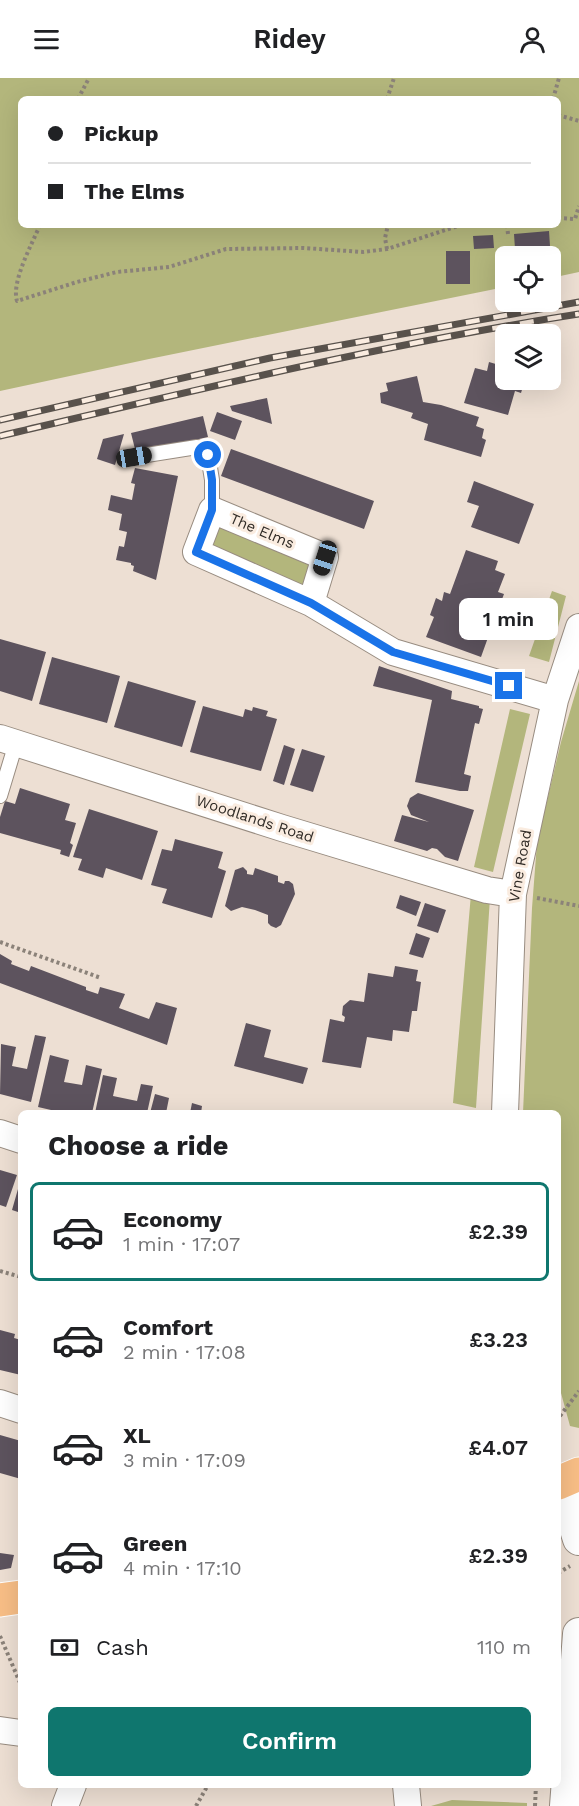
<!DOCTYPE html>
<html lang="en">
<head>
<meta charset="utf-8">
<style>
  :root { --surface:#fff; --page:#f2f2f2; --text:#202124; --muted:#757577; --line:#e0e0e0; --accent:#0f766e }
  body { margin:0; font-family:"Work Sans",sans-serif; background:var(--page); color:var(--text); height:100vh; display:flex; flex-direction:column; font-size:22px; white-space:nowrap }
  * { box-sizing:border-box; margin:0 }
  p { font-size:20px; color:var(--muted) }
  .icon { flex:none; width:33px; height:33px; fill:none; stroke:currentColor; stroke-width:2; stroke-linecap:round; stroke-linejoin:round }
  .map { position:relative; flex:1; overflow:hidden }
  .sheet { position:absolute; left:18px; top:1032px; width:543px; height:678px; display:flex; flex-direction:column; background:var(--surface); border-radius:9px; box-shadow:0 6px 24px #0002 }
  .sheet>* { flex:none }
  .guide { position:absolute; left:18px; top:18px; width:543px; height:132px; border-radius:9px; box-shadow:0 6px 24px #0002; display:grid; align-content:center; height:132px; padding:0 30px; background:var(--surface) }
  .fabs { position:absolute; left:495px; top:168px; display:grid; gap:12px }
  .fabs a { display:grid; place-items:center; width:66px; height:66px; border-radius:9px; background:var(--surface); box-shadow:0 6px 24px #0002; font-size:30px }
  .end { position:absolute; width:27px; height:27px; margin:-14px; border:8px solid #1a73e8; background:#fff; box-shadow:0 0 0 3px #fff }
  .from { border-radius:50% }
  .bubble { position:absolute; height:42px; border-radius:9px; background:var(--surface); box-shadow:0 6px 24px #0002; font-size:20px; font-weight:600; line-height:42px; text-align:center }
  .car { position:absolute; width:18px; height:36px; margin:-18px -9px; border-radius:8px; box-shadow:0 0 4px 2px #0007; background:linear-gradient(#222 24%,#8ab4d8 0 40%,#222 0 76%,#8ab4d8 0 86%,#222 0) }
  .guide b { display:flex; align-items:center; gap:21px; height:57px; font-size:22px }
  .guide b+b { border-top:2px solid var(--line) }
  .guide i { width:15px; height:15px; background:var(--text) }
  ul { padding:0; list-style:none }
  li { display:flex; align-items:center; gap:18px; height:99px; margin:0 12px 9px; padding:0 18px; border:3px solid transparent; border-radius:9px }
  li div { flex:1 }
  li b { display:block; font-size:22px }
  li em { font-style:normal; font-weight:600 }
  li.current { border-color:var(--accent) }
  li>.icon { width:54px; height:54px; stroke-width:1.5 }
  h2 { padding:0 30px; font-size:27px; line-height:72px }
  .pay { display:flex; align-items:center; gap:15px; height:66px; padding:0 30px; font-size:22px }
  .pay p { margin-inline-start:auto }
  .button { display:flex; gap:12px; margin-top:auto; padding:12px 30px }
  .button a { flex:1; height:69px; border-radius:9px; background:var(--accent); color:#fff; font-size:24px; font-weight:600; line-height:69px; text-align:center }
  header { display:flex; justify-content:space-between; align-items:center; height:78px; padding:0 30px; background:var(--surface); font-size:27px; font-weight:600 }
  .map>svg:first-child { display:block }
  .green { fill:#b3b67c; fill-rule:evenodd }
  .building { fill:#5d535e }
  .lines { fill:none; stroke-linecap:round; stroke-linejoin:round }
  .service-casing { stroke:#988c80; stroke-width:16 }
  .minor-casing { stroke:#988c80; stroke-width:28 }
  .tertiary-casing { stroke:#988c80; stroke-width:34 }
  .trunk-casing { stroke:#fff; stroke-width:35 }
  .path { stroke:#8b8279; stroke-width:4; stroke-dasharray:3 3; stroke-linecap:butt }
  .service { stroke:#fff; stroke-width:14 }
  .minor { stroke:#fff; stroke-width:26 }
  .tertiary { stroke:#fff; stroke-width:32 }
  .trunk { stroke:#f8be86; stroke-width:33 }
  .rail-casing { stroke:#59524c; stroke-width:7 }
  .rail { stroke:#faece0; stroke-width:4.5; stroke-dasharray:14; stroke-linecap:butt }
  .route { stroke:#1a73e8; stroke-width:8 }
  .labels { text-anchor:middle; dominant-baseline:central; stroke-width:6; stroke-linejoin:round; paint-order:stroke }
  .street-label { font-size:15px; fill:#302b26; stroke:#faece0 }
</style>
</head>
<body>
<header><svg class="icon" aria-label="menu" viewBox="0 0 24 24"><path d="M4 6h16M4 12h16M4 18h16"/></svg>Ridey<svg class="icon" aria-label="person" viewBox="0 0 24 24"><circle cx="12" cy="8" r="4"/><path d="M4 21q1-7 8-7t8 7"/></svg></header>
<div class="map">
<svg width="579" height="1728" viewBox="0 0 579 1728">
  <rect width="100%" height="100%" fill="#eddfd3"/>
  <path class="green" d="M0,0h579v194l-28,6 -1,-22h-44l-1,31 -356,72 -149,32zM21,21h537v126h-537z
    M218,447l95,37 -10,27 -93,-41z
    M552,513l14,5 -17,66 -20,-6z
    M579,603v747l-9,-2 -12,-44v-269h-35l9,-205 5,-65 24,-101z
    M510,631l20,5 -37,158 -19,-5z
    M471,816l19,4 -14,210 -23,-5z
    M452,1722l75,3v3h-96z"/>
  <path class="building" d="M549,153l1,15 -35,3 -1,-15z
    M493,157l1,13 -20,1 -1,-13z
    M446,173h24v33h-24z
    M489,284l17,5v13h19l-4,13 -6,-2 -7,24 -44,-12 11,-35 12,3z
    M417,298l6,26 18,3 38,12 -3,9 8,3 -2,9 4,2 -5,17 -57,-17 4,-16 -17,-6 2,-5 -32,-10 -1,-10 8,-2 -2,-8z
    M267,320l5,26 -40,-13 -2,-5z
    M217,334l25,9 -7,19 -25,-9z
    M203,338l5,21 -72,16 -5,-20z
    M124,356l-9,31 -18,-6 6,-20z
    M231,371l143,52 -10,28 -143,-53z
    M135,390l43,8 -22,104 -23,-9 1,-5 -3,-1v-2l-15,-3 3,-14 5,1 3,-15 -8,-2 3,-16 -14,-4 3,-15 21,5 3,-16 -4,-1z
    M474,403l60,23 -15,40 -48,-17 8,-21 -12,-4z
    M466,472l32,11 -3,9 10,4 -7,18 6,2 -6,16 7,3 -3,8 -7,-3 -14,39 -55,-20 8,-20 -4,-2 6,-17 6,3 2,-9 6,2z
    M0,561l46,13 -14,49 -32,-10z
    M52,579l68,19 -13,47 -68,-19z
    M379,588l73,25 -1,8 28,7v2l4,1 -4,15 -4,-1 -11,51 7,2 -3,15h-8l-45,-9 17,-82 -59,-14z
    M128,603l68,20 -14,46 -68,-20z
    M203,628l40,11 2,-8 7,2 1,-4 15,4 -2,5 11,3 -16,52 -71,-19z
    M284,667l11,4 -11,36 -11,-4z
    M302,671l23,7 -12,36 -23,-7z
    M20,710l50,16 -5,16 11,3 -6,20 3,2 -4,12 -9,-3 1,-4 -61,-17v-16l5,-16 10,3z
    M418,715l56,17 -16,51 -13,-4 -8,-8 -5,-1 -5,3 -33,-10 8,-26 27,7 -18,-7 -4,-9 3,-8z
    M89,731l69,22 -16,49 -36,-12 -3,10 -25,-8 4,-11 -9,-2z
    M175,761l48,13 -5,16 8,3 -14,47 -50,-15 5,-14 -16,-4 11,-36 10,2z
    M243,789l4,4v3l6,1 2,-7 23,8v6l6,2 1,-3h4l4,3 2,10 -14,31 -5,3 -5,-2 -3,-3v-8l-13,-5 -13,-3 -11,4 -6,-5 10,-36z
    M400,817l21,7 -5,14 -20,-8z
    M425,825l21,7 -8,23 -21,-7z
    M416,855l14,5 -7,20 -14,-4z
    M0,876l12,7 -1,3 18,7 2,-5 55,21v3l12,4 2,-7 25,7 -6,14 30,11 7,-17 21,6 -10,37 -167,-62z
    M395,888l23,4 -2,11 5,1 -4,29h-5l-3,21 -16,-2 -1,11 -25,-4 -6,31 -39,-6 8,-43 14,3 1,-5 -3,-2 1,-9 7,-6 14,2 4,-29 25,4z
    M246,945l25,7 -7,27 44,11 -5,16 -69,-18z
    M35,957l11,2 -15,65 -31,-8 1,-50 15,3 -4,19 15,3z
    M50,977l19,5 -5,22 18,3 4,-20 16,4 -10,44h-28l-26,-6z
    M103,997l14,3 -4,18 24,5 4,-17 12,2 -6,27h-52z
    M155,1016l14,4 -3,15h-16z
    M192,1025l10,3 -1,7h-11z
    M0,1092l17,5 -11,32 -6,-2z
    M20,1104h1v31l-9,-3z
    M0,1252l15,4 -1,4 7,2v35l-21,-5z
    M0,1357l21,6v38l-21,-6z
    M0,1475l14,2 -3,13 -11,2z"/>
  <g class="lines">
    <defs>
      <path id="service" d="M134,379l63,-10 11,8 4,25v30
        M0,718l16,-53"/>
      <path id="minor" d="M311,525l-115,-51 16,-42 113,47 -14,46 82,49 162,48
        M0,660l282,90 205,62 26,4
        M505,1035l8,-219 42,-194 24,-73
        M0,1055l21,7
        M0,1325l21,7
        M0,1652l21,3
        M406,1707l2,21
        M65,1728l8,-21"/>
      <path id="tertiary" d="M561,1403l18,58
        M566,1728l13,-172"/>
      <path id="trunk" d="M558,1405l21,-9
        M0,1522l21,-3"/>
    </defs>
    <use href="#service" class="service-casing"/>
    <use href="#minor" class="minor-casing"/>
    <use href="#tertiary" class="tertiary-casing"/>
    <use href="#trunk" class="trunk-casing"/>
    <path class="path" d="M78,21l11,-21
      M387,21l7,-21
      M553,21l6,-21
      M558,37l21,6
      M558,140l17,1 4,-13
      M40,147c-8,19 -29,57 -23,76l60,-19 40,-10 52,-5 57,-18 78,-1 59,4 24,-3 74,-24
      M507,147l1,9
      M387,171l-2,-11 3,-13
      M537,820l42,8
      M0,864l101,36
      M0,1193l21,6
      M560,1338l19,-25
      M558,1495l12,-7
      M0,1558l21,49
      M196,1728l12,-21
      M535,1728l1,-21"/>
    <use href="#service" class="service"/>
    <use href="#minor" class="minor"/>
    <use href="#tertiary" class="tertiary"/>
    <use href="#trunk" class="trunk"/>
    <defs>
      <path id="rail" d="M0,342l270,-62 309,-56
        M0,358c192,-45 384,-92 579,-122"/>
    </defs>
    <use href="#rail" class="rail-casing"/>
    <use href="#rail" class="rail"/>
  </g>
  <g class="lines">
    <path class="route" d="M208,377l4,25v30l-16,42 115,51 82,49 116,34"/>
  </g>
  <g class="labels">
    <g class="street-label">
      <text transform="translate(262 453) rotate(23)">The Elms</text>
      <text transform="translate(255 741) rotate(18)">Woodlands Road</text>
      <text transform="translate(520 788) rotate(-80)">Vine Road</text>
    </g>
  </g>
</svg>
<div class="fabs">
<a><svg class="icon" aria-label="locate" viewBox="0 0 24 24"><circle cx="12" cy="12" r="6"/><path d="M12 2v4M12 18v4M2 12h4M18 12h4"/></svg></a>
<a><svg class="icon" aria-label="layers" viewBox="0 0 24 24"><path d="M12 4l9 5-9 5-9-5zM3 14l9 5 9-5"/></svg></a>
</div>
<i class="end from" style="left:208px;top:377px"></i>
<i class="end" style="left:509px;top:608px"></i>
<div class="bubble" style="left:459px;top:520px;width:99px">1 min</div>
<i class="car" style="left:134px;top:379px;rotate:81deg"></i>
<i class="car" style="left:325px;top:480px;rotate:198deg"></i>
<div class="guide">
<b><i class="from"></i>Pickup</b>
<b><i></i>The Elms</b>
</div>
<section class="sheet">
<h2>Choose a ride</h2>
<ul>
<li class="current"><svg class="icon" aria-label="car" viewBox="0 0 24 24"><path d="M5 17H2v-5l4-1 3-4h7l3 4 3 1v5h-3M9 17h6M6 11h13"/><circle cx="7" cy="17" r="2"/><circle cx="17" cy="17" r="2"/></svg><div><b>Economy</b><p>1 min · 17:07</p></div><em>£2.39</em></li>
<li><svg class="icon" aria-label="car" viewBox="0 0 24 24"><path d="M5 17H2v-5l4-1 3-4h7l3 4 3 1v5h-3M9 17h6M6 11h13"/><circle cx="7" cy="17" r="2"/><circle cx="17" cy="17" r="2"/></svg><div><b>Comfort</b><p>2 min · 17:08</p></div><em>£3.23</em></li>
<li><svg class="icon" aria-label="car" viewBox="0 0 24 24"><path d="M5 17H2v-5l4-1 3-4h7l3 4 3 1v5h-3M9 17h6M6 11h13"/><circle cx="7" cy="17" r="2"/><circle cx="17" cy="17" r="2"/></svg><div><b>XL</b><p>3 min · 17:09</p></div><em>£4.07</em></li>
<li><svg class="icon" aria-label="car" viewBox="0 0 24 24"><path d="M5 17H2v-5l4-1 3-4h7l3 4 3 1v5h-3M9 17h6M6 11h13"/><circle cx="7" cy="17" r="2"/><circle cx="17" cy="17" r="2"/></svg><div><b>Green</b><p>4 min · 17:10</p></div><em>£2.39</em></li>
</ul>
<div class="pay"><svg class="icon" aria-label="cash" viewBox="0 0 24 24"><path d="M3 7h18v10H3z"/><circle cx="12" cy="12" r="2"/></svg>Cash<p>110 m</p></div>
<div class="button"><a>Confirm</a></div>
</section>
</div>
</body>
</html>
